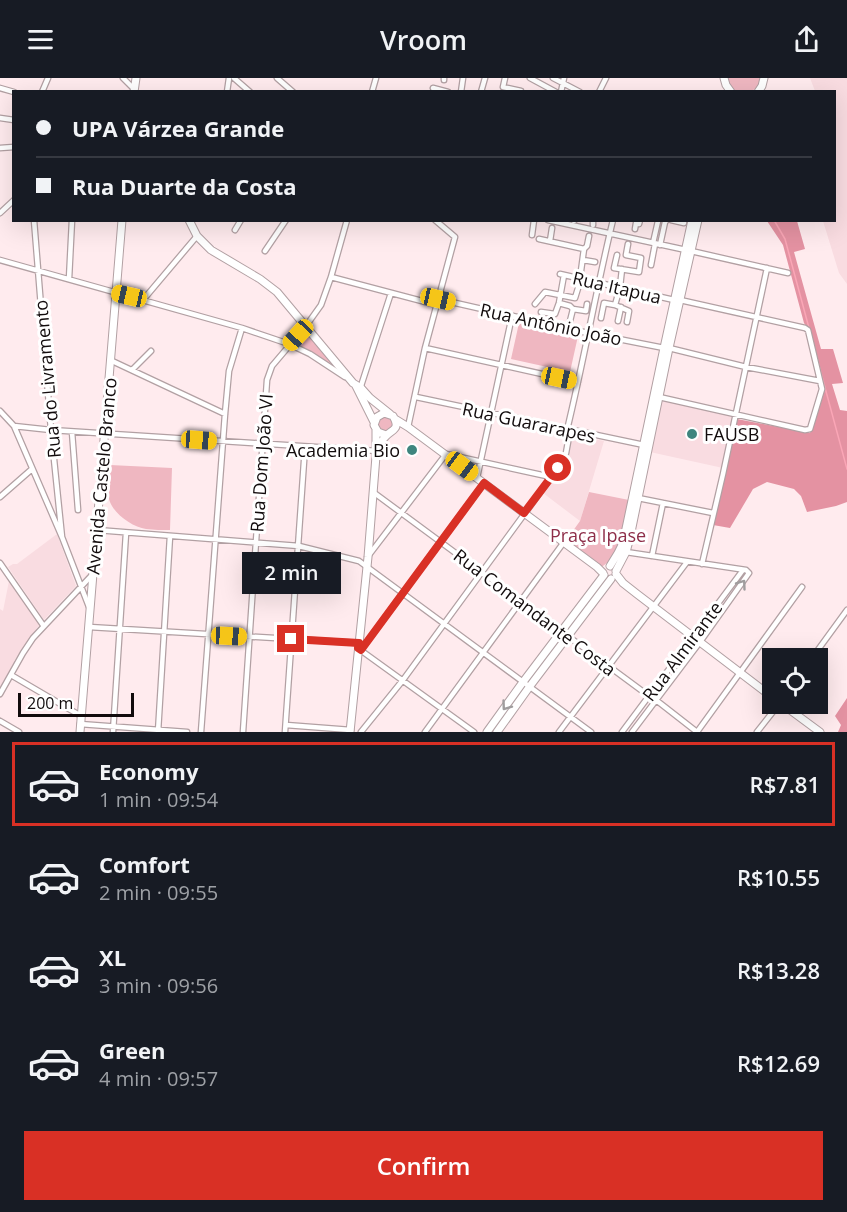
<!DOCTYPE html>
<html lang="en">
<head>
<meta charset="utf-8">
<style>
  :root { --surface:#171b24; --page:#242831; --text:#f1f3f6; --muted:#9ea1a6; --line:#363941; --accent:#d93025 }
  body { margin:0; font-family:"Open Sans",sans-serif; background:var(--page); color:var(--text); height:100vh; display:flex; flex-direction:column; font-size:22px; white-space:nowrap }
  * { box-sizing:border-box; margin:0 }
  p { font-size:20px; color:var(--muted) }
  .icon { flex:none; width:33px; height:33px; fill:none; stroke:currentColor; stroke-width:2; stroke-linecap:round; stroke-linejoin:round }
  .map { position:relative; height:654px; overflow:hidden }
  .side { display:flex; flex-direction:column; background:var(--surface); flex:1 }
  .side>* { flex:none }
  .top-card { position:absolute; left:12px; top:12px; width:824px; height:132px; border-radius:0px; box-shadow:0 6px 24px #0002; display:grid; align-content:center; height:132px; padding:0 24px; background:var(--surface) }
  .fabs { position:absolute; left:762px; top:570px; display:grid; gap:12px }
  .fabs a { display:grid; place-items:center; width:66px; height:66px; border-radius:0px; background:var(--surface); box-shadow:0 6px 24px #0002; font-size:30px }
  .scale { position:absolute; left:18px; bottom:15px; width:116px; box-sizing:border-box; padding-left:6px; border:3px solid #110b0c; border-top:0; font-size:16px; line-height:21px; white-space:nowrap; color:#110b0c; -webkit-text-stroke:4px #fff; paint-order:stroke }
  .end { position:absolute; width:27px; height:27px; margin:-14px; border:8px solid #d93025; background:#fff; box-shadow:0 0 0 3px #fff }
  .from { border-radius:50% }
  .bubble { position:absolute; height:42px; border-radius:0px; background:var(--surface); box-shadow:0 6px 24px #0002; font-size:20px; font-weight:600; line-height:42px; text-align:center }
  .car { position:absolute; width:18px; height:36px; margin:-18px -9px; border-radius:8px; box-shadow:0 0 4px 2px #0007; background:linear-gradient(#f5c518 24%,#345 0 40%,#f5c518 0 76%,#345 0 86%,#f5c518 0) }
  .top-card b { display:flex; align-items:center; gap:21px; height:57px; font-size:22px }
  .top-card b+b { border-top:2px solid var(--line) }
  .top-card i { width:15px; height:15px; background:var(--text) }
  ul { padding:10px 0 0; list-style:none }
  li { display:flex; align-items:center; gap:18px; height:84px; margin:0 12px 9px; padding:0 12px; border:3px solid transparent; border-radius:0px }
  li div { flex:1 }
  li b { display:block; font-size:22px }
  li em { font-style:normal; font-weight:600 }
  li.selected { border-color:var(--accent) }
  li>.icon { width:54px; height:54px; stroke-width:1.5 }
  .cta { display:flex; gap:12px; margin-top:auto; padding:12px 24px }
  .cta a { flex:1; height:69px; border-radius:0px; background:var(--accent); color:#fff; font-size:24px; font-weight:600; line-height:69px; text-align:center }
  header { display:flex; justify-content:space-between; align-items:center; height:78px; padding:0 24px; background:var(--surface); font-size:27px; font-weight:600 }
  .map>svg:first-child { display:block }
  .built { fill:#f9dce1 }
  .green { fill:#efb7c1 }
  .forest { fill:#e492a2 }
  .lines { fill:none; stroke-linecap:round; stroke-linejoin:round }
  .stream { stroke:#faa6b6; stroke-width:1.5 }
  .street-casing { stroke:#b2a0a3; stroke-width:7 }
  .secondary-casing { stroke:#b2a0a3; stroke-width:9 }
  .street { stroke:#fff; stroke-width:4.5 }
  .secondary { stroke:#fff; stroke-width:7 }
  .oneway { stroke:#a09d9e }
  .route { stroke:#d93025; stroke-width:8 }
  .poi-dot { fill:#3f857e; stroke:#fff; stroke-width:2 }
  .labels { text-anchor:middle; dominant-baseline:central; stroke-width:6; stroke-linejoin:round; paint-order:stroke }
  .street-label { font-size:18px; fill:#110b0c; stroke:#fff }
  .poi-label { font-size:18px; fill:#110b0c; stroke:#fff; text-anchor:start }
  .park-label { font-size:18px; fill:#8e2e49; stroke:#fff }
</style>
</head>
<body>
<header><svg class="icon" aria-label="menu" viewBox="0 0 24 24"><path d="M4 6h16M4 12h16M4 18h16"/></svg>Vroom<svg class="icon" aria-label="share" viewBox="0 0 24 24"><path d="M12 15V3M7 8l5-5 5 5M5 13v7h14v-7"/></svg></header>
<div class="map">
<svg width="847" height="654" viewBox="0 0 847 654">
  <rect width="100%" height="100%" fill="#ffebee"/>
  <path class="built" d="M810,0h37v206l-8,-11 -16,-52 11,-1v-128l-19,-1z
    M660,322l74,15 -11,53 -73,-16z
    M572,357l32,6 -24,80 -37,-28 21,-28z
    M57,456l19,52 -32,34 -36,-53 5,-3h4z
    M9,503l30,44 -25,36 2,1 -16,30v-83l3,2z"/>
  <path class="green" d="M727,0h35c-7,16 -10,13 -26,13l-5,-4z
    M519,245l59,13 -8,36 -59,-13z
    M308,254l30,37 -40,-24z
    M384,338l8,2 2,11 -12,4 -5,-7 1,-6z
    M110,387l62,3 -2,62c-8,0 -16,0 -24,-1 -13,-2 -31,-14 -36,-27 -5,-11 -2,-26 0,-37z
    M589,414l40,8c-5,20 -9,60 -30,68l-34,-26 15,-21z"/>
  <path class="forest" d="M767,143h30l8,28 -11,3 27,97h12l10,34 -11,1 8,26 7,1v91l-11,4 -29,6 -6,-16 -7,-7 -27,-7 -14,7 -23,39 -17,-3 24,-106 73,14 13,-44 -15,-60 -4,-6 -21,-78z
    M847,620v34h-9l3,-7 -6,-9z"/>
  <g class="lines">
    <path class="stream" d="M774,142l11,19 24,89
      M817,280l30,111"/>
    <defs>
      <path id="street" d="M123,0l11,11
        M234,0l16,14
        M277,0l16,14
        M505,0l-2,9 18,4
        M530,0l26,14
        M553,0l27,14
        M444,2v-2
        M0,10l14,4
        M433,10l15,4
        M42,14l6,-14
        M227,14l2,-14
        M372,14l4,-14
        M461,14l2,-14
        M481,14l4,-14
        M561,14l3,-14
        M599,14l7,-14
        M0,40l14,2
        M0,70l14,-1
        M0,135l14,-13
        M34,142l17,210 11,107
        M548,142l138,30
        M671,142l13,3
        M574,143v-1
        M593,147v-5
        M635,151l1,-6 3,1 1,-4
        M235,152l6,-10
        M532,157l2,-15
        M539,161l45,10 -4,29
        M550,163l2,-13
        M653,165l5,-22
        M660,167l5,-23 2,-2
        M584,171l3,-3 2,-10
        M265,173l21,-31
        M691,173l97,22
        M617,177l-3,13 25,4 2,-14 -15,-3 2,-11
        M0,182l242,68 47,16 21,10 35,23
        M583,182l12,2
        M651,187l4,-21
        M560,196l114,26
        M331,199l106,28
        M69,201l3,-59
        M438,221l150,34 76,15
        M143,222l54,-64
        M559,225l11,3 3,3 -3,12
        M535,226l10,-12 30,6 4,-13
        M615,227l5,-18 2,-18
        M573,231l13,2 1,-7
        M541,234l14,2 4,-11 5,-28
        M601,240l3,-15 11,2 14,6 -2,11
        M618,243l3,-14
        M425,270l153,34
        M669,270l77,19 74,14
        M110,282l115,54
        M132,292l19,-19
        M360,311l31,-96
        M416,319l228,48
        M659,319l146,33 5,-1 12,-40 -14,-59 -3,-2 -125,-28
        M0,333l14,15 48,111 27,70
        M14,348l37,4 327,21
        M408,349l17,-79 30,-111 -20,-17
        M567,352c17,-70 29,-140 46,-210
        M72,354l6,78
        M477,400l35,-162
        M373,414l276,204 7,4 41,32 105,-145
        M0,419l32,-28
        M638,420l75,15
        M97,452l202,16 60,15 232,171
        M626,474l120,18 3,3 -49,69 -68,90
        M369,477l77,-101 105,23
        M652,478l11,-53
        M0,485l43,62
        M702,486l21,-90 44,-206
        M89,549l270,16
        M359,571l115,83
        M361,572l123,-167
        M812,580l35,-48
        M11,597l70,41
        M0,616l23,-41 10,-15 60,-64
        M0,643l19,11
        M80,646l107,8
        M286,647l65,5
        M113,654l13,-199
        M158,654l12,-196
        M201,654l24,-318 4,-43 13,-43
        M243,654l24,-352 5,-14 34,-40 15,-21 10,-28 16,-57
        M285,654l20,-285
        M361,654l42,-52 155,-212 8,-15 4,-22
        M425,654l139,-190
        M559,654l128,-170
        M622,654l121,-162
        M757,654l22,-28"/>
      <path id="secondary" d="M724,0l2,7 5,7
        M134,14l2,-14
        M758,14l4,-6 2,-8
        M189,142l8,16 14,14 49,29 17,13 76,91 8,5 9,10 20,16
        M356,308l18,36
        M395,341l13,8 189,140 6,6
        M378,373c2,-4 3,-10 7,-14 7,-8 16,-7 8,-21l-9,-3 -7,4 -3,8 4,7 8,3
        M610,488l8,-13 5,-10 41,-195 28,-128
        M616,493l10,-19 4,-15 39,-189 29,-128
        M616,496l7,9 14,11 135,103
        M782,626l38,28
        M80,654l42,-512
        M350,654l18,-175 8,-101v-26
        M487,654l36,-50 81,-107
        M497,654l33,-46 81,-107"/>
    </defs>
    <use href="#street" class="street-casing"/>
    <use href="#secondary" class="secondary-casing"/>
    <use href="#street" class="street"/>
    <use href="#secondary" class="secondary"/>
  </g>
  <defs><path id="oneway-chevron" d="M-2-3.5L2.5 0L-2 3.5" fill="none" stroke-width="1.6" stroke-linecap="round" stroke-linejoin="round" transform="scale(1.5)"/></defs>
  <g class="oneway">
    <use href="#oneway-chevron" transform="translate(742 506) rotate(-54)"/>
    <use href="#oneway-chevron" transform="translate(506 628) rotate(126)"/>
  </g>
  <g class="lines">
    <path class="route" d="M291,561l68,4 -1,5 3,2 123,-167 40,30 34,-45"/>
  </g>
  <g class="poi-dot">
    <circle cx="692" cy="356" r="6"/>
    <circle cx="412" cy="372" r="6"/>
  </g>
  <g class="labels">
    <g class="street-label">
      <text transform="translate(617 209) rotate(13)">Rua Itapua</text>
      <text transform="translate(551 246) rotate(12)">Rua Antônio João</text>
      <text transform="translate(47 301) rotate(-95)">Rua do Livramento</text>
      <text transform="translate(529 344) rotate(12)">Rua Guararapes</text>
      <text transform="translate(261 385) rotate(-86)">Rua Dom João VI</text>
      <text transform="translate(101 398) rotate(-85)">Avenida Castelo Branco</text>
      <text transform="translate(535 534) rotate(37)">Rua Comandante Costa</text>
      <text transform="translate(682 573) rotate(-53)">Rua Almirante</text>
    </g>
    <g class="poi-label">
      <text x="704" y="356">FAUSB</text>
      <text x="400" y="372" text-anchor="end">Academia Bio</text>
    </g>
    <g class="park-label">
      <text x="598" y="457">Praça Ipase</text>
    </g>
  </g>
</svg>
<div class="fabs">
<a><svg class="icon" aria-label="locate" viewBox="0 0 24 24"><circle cx="12" cy="12" r="6"/><path d="M12 2v4M12 18v4M2 12h4M18 12h4"/></svg></a>
</div>
<div class="scale">200 m</div>
<i class="end from" style="left:558px;top:390px"></i>
<i class="end" style="left:291px;top:561px"></i>
<div class="bubble" style="left:242px;top:474px;width:99px">2 min</div>
<i class="car" style="left:129px;top:218px;rotate:283deg"></i>
<i class="car" style="left:438px;top:221px;rotate:103deg"></i>
<i class="car" style="left:298px;top:257px;rotate:223deg"></i>
<i class="car" style="left:559px;top:300px;rotate:102deg"></i>
<i class="car" style="left:199px;top:362px;rotate:94deg"></i>
<i class="car" style="left:462px;top:388px;rotate:127deg"></i>
<i class="car" style="left:229px;top:558px;rotate:93deg"></i>
<div class="top-card">
<b><i class="from"></i>UPA Várzea Grande</b>
<b><i></i>Rua Duarte da Costa</b>
</div>
</div>
<section class="side">
<ul>
<li class="selected"><svg class="icon" aria-label="car" viewBox="0 0 24 24"><path d="M5 17H2v-5l4-1 3-4h7l3 4 3 1v5h-3M9 17h6M6 11h13"/><circle cx="7" cy="17" r="2"/><circle cx="17" cy="17" r="2"/></svg><div><b>Economy</b><p>1 min · 09:54</p></div><em>R$7.81</em></li>
<li><svg class="icon" aria-label="car" viewBox="0 0 24 24"><path d="M5 17H2v-5l4-1 3-4h7l3 4 3 1v5h-3M9 17h6M6 11h13"/><circle cx="7" cy="17" r="2"/><circle cx="17" cy="17" r="2"/></svg><div><b>Comfort</b><p>2 min · 09:55</p></div><em>R$10.55</em></li>
<li><svg class="icon" aria-label="car" viewBox="0 0 24 24"><path d="M5 17H2v-5l4-1 3-4h7l3 4 3 1v5h-3M9 17h6M6 11h13"/><circle cx="7" cy="17" r="2"/><circle cx="17" cy="17" r="2"/></svg><div><b>XL</b><p>3 min · 09:56</p></div><em>R$13.28</em></li>
<li><svg class="icon" aria-label="car" viewBox="0 0 24 24"><path d="M5 17H2v-5l4-1 3-4h7l3 4 3 1v5h-3M9 17h6M6 11h13"/><circle cx="7" cy="17" r="2"/><circle cx="17" cy="17" r="2"/></svg><div><b>Green</b><p>4 min · 09:57</p></div><em>R$12.69</em></li>
</ul>
<div class="cta"><a>Confirm</a></div>
</section>
</body>
</html>
